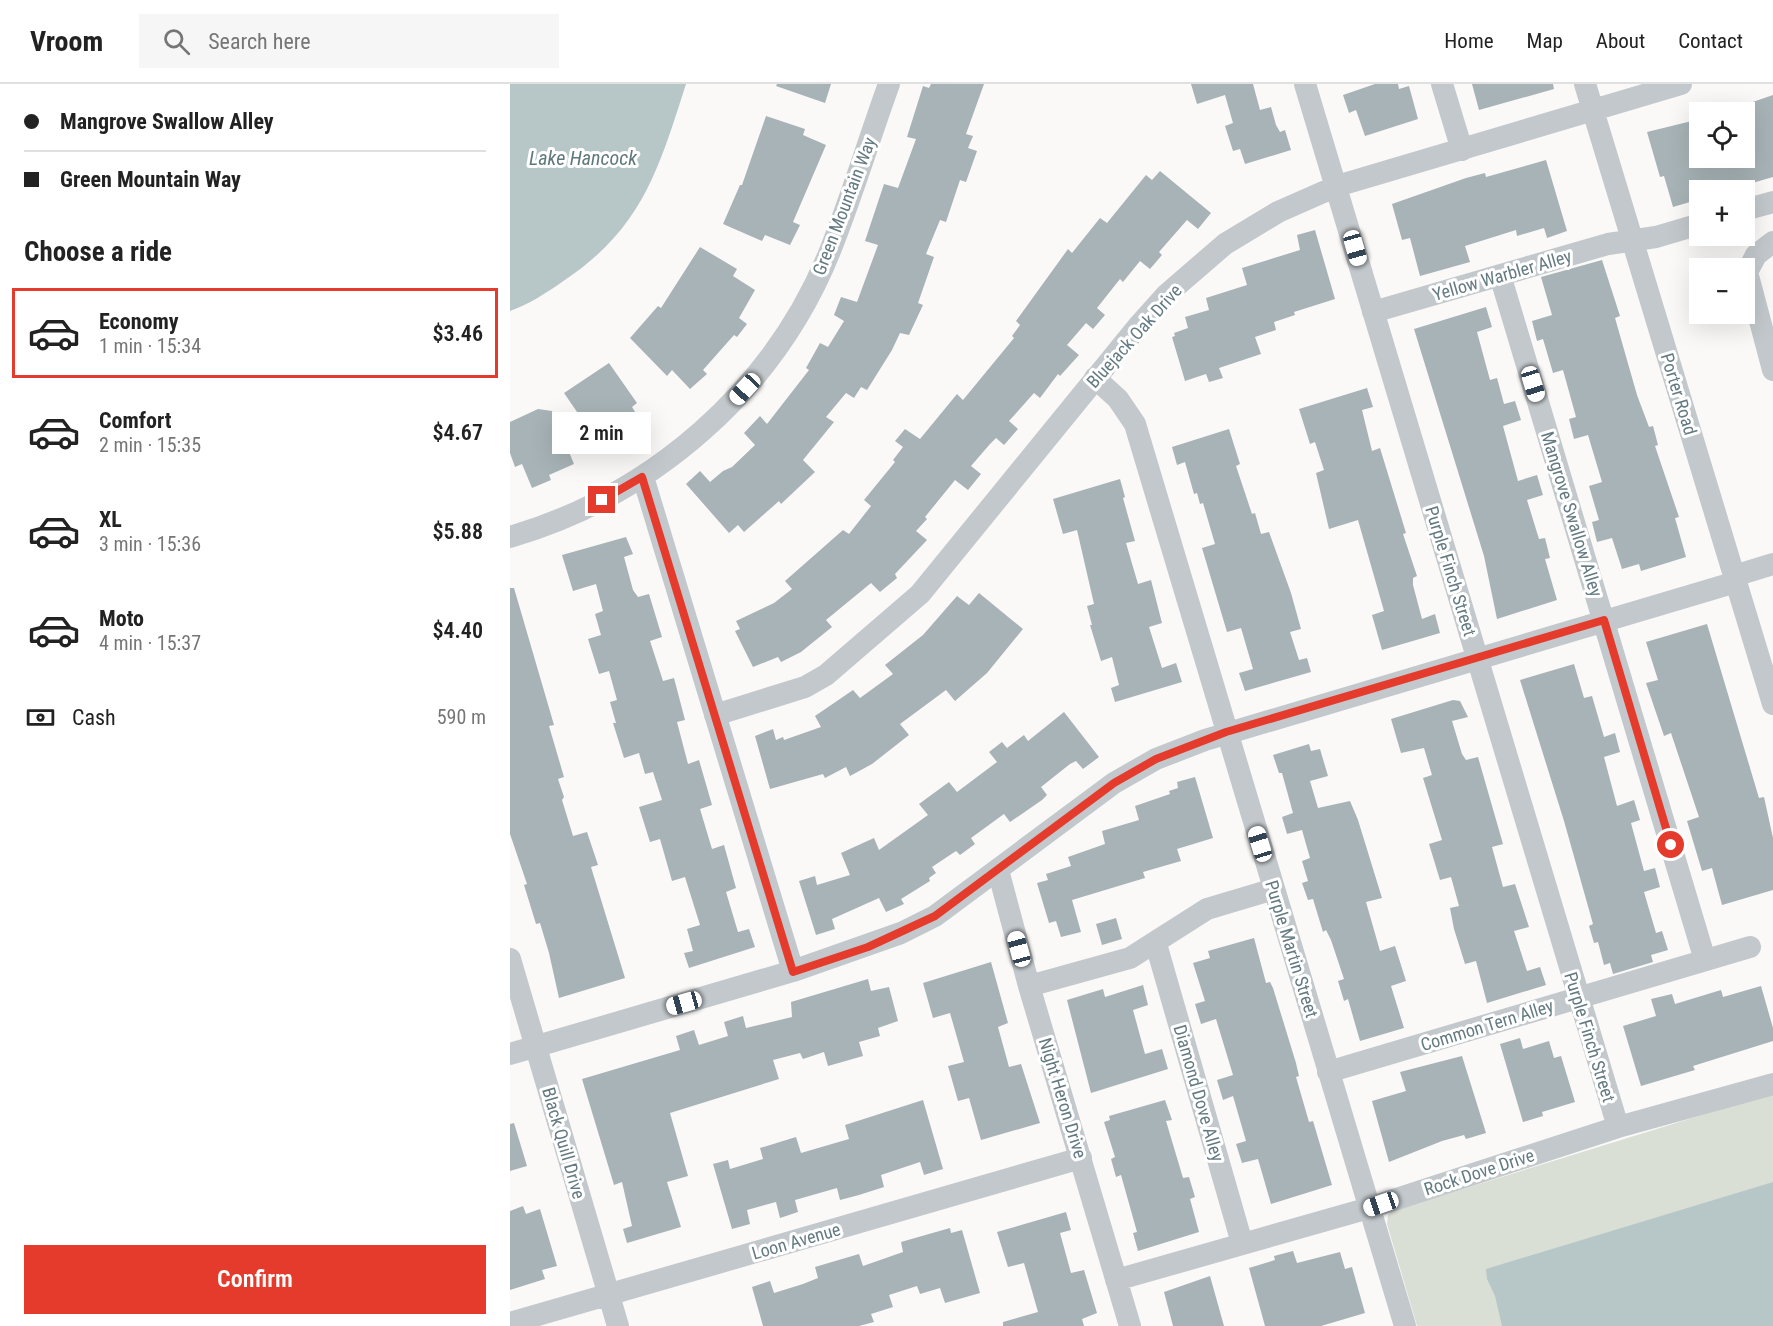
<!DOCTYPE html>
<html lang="en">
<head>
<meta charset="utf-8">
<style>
  :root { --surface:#fff; --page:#f6f6f6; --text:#222; --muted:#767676; --line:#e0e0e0; --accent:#e43b2d }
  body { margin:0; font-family:"Roboto Condensed",sans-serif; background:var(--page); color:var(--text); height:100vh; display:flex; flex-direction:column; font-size:22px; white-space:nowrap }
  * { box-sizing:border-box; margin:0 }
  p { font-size:20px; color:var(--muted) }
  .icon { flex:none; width:33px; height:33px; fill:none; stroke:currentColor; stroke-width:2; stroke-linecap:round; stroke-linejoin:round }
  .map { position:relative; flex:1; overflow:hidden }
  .sheet { display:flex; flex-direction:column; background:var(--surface); width:510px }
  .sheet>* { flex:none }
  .banner { display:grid; align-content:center; height:132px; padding:0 24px; background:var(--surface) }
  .fabs { position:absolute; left:1179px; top:18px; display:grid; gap:12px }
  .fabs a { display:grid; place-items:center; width:66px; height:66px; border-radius:0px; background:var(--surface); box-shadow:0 6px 24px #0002; font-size:30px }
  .end { position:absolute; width:27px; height:27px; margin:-14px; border:8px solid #e43b2d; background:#fff; box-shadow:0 0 0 3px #fff }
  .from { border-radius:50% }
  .bubble { position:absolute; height:42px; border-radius:0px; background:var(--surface); box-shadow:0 6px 24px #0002; font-size:20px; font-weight:600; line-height:42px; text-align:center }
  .car { position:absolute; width:18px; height:36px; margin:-18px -9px; border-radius:8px; box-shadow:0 0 4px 2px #0007; background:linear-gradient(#fff 24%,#345 0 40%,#fff 0 76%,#345 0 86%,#fff 0) }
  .banner b { display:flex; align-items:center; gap:21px; height:57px; font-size:22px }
  .banner b+b { border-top:2px solid var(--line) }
  .banner i { width:15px; height:15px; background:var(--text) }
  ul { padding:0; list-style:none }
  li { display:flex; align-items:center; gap:18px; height:90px; margin:0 12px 9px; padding:0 12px; border:3px solid transparent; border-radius:0px }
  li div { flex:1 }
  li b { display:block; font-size:22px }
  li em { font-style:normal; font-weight:600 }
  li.selected { border-color:var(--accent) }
  li>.icon { width:54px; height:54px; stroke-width:1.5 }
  h2 { padding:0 24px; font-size:27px; line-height:72px }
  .pay { display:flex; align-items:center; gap:15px; height:66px; padding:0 24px; font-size:22px }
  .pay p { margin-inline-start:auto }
  .primary-button { display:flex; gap:12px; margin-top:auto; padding:12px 24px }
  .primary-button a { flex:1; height:69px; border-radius:0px; background:var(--accent); color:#fff; font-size:24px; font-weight:600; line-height:69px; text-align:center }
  header { display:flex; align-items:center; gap:36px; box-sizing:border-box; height:84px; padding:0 30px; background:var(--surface); border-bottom:2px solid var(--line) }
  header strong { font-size:28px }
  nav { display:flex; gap:33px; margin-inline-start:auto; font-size:21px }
  .search { width:420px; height:54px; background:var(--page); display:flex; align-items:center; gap:15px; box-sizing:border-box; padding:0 21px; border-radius:0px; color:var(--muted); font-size:22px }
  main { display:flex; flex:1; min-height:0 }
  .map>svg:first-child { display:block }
  .green { fill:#dadfd6 }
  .water { fill:#b7c7c8 }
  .building { fill:#a7b3b6 }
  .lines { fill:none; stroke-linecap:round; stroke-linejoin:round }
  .minor { stroke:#c2c8cb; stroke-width:22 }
  .route { stroke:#e43b2d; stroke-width:8 }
  .labels { text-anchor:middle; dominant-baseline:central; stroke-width:6; stroke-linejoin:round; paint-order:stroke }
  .street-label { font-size:18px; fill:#647a82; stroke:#fff }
  .water-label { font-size:20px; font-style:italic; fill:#5f787c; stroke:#fff }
</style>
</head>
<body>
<header>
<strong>Vroom</strong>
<div class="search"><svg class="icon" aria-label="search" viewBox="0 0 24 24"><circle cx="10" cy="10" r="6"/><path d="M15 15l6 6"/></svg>Search here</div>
<nav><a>Home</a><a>Map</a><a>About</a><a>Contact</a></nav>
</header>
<main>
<section class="sheet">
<div class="banner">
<b><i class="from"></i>Mangrove Swallow Alley</b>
<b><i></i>Green Mountain Way</b>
</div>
<h2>Choose a ride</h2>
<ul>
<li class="selected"><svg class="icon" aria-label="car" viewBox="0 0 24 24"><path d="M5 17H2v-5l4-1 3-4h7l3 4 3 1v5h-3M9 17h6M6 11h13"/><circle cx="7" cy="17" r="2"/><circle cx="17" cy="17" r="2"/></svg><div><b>Economy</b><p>1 min · 15:34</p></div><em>$3.46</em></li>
<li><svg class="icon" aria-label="car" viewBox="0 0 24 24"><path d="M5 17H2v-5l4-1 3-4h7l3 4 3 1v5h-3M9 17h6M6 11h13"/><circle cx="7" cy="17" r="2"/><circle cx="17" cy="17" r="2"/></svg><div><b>Comfort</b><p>2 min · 15:35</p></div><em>$4.67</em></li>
<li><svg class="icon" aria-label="car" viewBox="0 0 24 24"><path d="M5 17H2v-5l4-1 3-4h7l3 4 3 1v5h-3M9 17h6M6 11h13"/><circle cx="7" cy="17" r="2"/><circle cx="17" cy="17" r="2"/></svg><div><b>XL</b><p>3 min · 15:36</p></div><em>$5.88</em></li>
<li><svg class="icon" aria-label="car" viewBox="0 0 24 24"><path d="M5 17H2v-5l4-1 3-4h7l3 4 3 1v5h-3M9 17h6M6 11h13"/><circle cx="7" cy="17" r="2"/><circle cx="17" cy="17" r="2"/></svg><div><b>Moto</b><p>4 min · 15:37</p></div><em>$4.40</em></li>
</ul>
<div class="pay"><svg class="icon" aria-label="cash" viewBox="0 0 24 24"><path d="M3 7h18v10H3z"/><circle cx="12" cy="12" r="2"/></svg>Cash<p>590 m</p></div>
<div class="primary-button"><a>Confirm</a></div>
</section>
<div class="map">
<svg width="1263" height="1242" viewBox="0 0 1263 1242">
  <rect width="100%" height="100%" fill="#faf9f7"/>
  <path class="green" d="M1263,1009v233h-356l-30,-102 1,-9 4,-4z"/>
  <path class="water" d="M0,0h176c-28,87 -44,145 -124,198 -17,12 -33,22 -52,29z
    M1263,1098v144h-271l-7,-30 -8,-17 -1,-10z"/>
  <path class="building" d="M267,0h54l-6,19 -49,-17z
    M421,0h53l-18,50 7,2 -5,12 9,3 -11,31 -6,-2 -14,42 -6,-2 -14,34 8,3 -16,46 5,2 -14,30 -9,-2 -8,17 -25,40 -6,-3 -7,11 -8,-5 -20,24 8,5 -31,38 12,12 -34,32 -2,-3 -35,31 -6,-7 -9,8 -43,-49 14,-13 10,11 13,-11 9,-4 23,-22 -11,-12 16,-17 7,8 42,-54 -3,-2 14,-25 8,4 16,-26 -10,-6 7,-18 16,5 21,-57 -13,-4 19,-57 14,4 18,-49 -9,-2 16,-51 6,2z
    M681,0h62l7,26 11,-3 5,18 4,7 5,-2 6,20 -46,14 -5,-15 -7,2 -8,-25 8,-3 -8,-28 -28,9z
    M865,0h23l1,5 10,-3 9,33 -53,17 -9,-26 -7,3 -6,-18z
    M962,0h81l1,5 -75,21z
    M1263,11v82l-45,13h-28v9l-27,8 -9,-31 -4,1 -13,-45 53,-13v39h44v-53z
    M256,32l39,13 -2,6 23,10 -33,77 7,3 -10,20 -25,-10 -3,6 -39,-17 17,-39h2z
    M1036,76l21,71 -20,7 -3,-10 -27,8 -1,-6 -51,16 5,16 -50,14 -10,-38 -8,2 -10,-36 74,-26 19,-5 1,4z
    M650,87l51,42 -13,16 -11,-9 -28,32 3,3 -12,14 -10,-8 -17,21 -3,-3 -23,29 8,7 -12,14 -7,-6 -19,22 12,10 -19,21 -2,-2 -18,24 -6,-5 -25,28 9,8 -14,16 -8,-7 -6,6 -19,22 10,8 -13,16 -13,-10 -30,37 2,2 -11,12 11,9 -32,34 2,4 -17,14 -9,-9 -45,37 6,7 -31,25 -20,10 -3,-5 -25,10 -18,-36 5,-2 -4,-8 38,-18 18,-14 -7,-8 58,-51 6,4 22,-28 -7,-6 31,-38 -2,-2 10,-13 -8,-6 10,-12 15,10 37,-45 6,6 51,-62 -2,-2 8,-11 -4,-4 52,-72 4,4 28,-35 7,5 39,-48 6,5z
    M805,146l20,69 -41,13 1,3 -21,7 2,8 -21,7 6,17 -42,14 4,10 -14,4 -3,-8 -21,7 -13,-44 3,-1 -1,-3 14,-5 -3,-11 24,-7 -3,-12 41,-13 -5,-17 58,-18 -3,-15z
    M190,163l37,22 -4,7 22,14 -16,28 8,6 -10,13 -3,-2 -31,35 4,4 -17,15 -18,-19 -5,6 -37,-38 28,-32 3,2z
    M1092,176l18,56 -5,2 22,77 12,32 4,-1 5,19 -3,1 24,71 -4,1 11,39 -45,14 -2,-7 -17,5 -10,-31 -15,4 -5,-20 7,-2 -10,-34 13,-4 -14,-47 -14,4 -5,-20 7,-2 -13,-47 -10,3 -10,-34 -6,2 -5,-20 20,-6 -11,-38z
    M976,223l6,20 -15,5 13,48 7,-2 7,26 11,-3 6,19 -18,6 15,55 19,-6 6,20 -16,5 12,39 6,-1 5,20 -5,1 12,41 -60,19 -13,-63 -70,-227z
    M99,279l28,40 -5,4 13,21 -39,26 -42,-61z
    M857,304l6,19 -11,3 10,41 8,-3 26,85 -3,1 14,42 -4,2v7l9,34 13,-5 5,19 -58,17 -10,-35 12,-4 -26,-91 -29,9 -13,-56 8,-3 -9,-28 -5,2 -11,-35z
    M28,325l14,2 22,53 -25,11 2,5 -19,8 -10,-24 -7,3 -5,-14v-31z
    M719,345l11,35 -4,2 16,48 3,-1 6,21 8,-2 22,61 10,36 -11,3 9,28 8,-2 4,14 -66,19 -6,-18 14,-4 -12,-41 -14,4 -25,-84 13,-4 -12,-41 -3,1 -3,-11 -3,1 -9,-32 -8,3 -5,-18z
    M610,395l5,18 -2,1 12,43 -9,2 12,41 13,-4 11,43 -13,4 13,41 14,-5 6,19 -67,20 -4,-14 8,-3 -7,-28 -11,4 -11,-36h2l-5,-19 7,-2 -17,-74 -14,4 -10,-35z
    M116,453l7,17 -9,3 9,33 5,7 11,-3 13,43 -12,4 13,40 11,-3 11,42 -8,2 11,42 11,-4 13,45 -12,4 12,40 12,-4 12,43 -10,4 12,40 11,-3 6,18 -66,21 -5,-15 9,-2 -6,-22 13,-4 -15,-48 -13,4 -12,-42 -10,3 -11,-35 23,-7 -9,-28 -8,2 -6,-21 -15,5 -11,-35h3l-6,-21 7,-2 -8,-29 -10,3 -11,-35 13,-4 -6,-21 8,-3 -7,-27 -23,7 -11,-36z
    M0,504h4l40,137 -5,1 15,51 -6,2 6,18 -2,3 11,36 14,-4 11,33 -7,2 34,111 -66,20 -10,-45 -9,-30 -4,1 -12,-39 3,-1 -17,-50z
    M469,509l44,36 -36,44 -32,28 -9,-11 -46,34 9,11 -37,29 -22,12 -4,-9 -21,11 -2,-4 -53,15 -15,-53 18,-7 3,11 7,-3 1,3 37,-13 -6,-11 38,-26 7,8 33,-24 -8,-9 38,-30 34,-39 12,9z
    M1197,540l52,174 5,-1 9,41v52l-51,15 -10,-37 -10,3 -15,-50 12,-4 -28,-84 -7,3 -18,-53 12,-3 -12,-38z
    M1064,580l10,34 8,-2 12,41 11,-4 5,19 -16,5 13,49 17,-6 6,20 -9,3 13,48 11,-3 5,19 -16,5 12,41 6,-2 6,19 -17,5 2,7 -40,12 -3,-11 -6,2 -6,-23 -4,1 -5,-17 4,-2 -29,-103 -44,-141z
    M943,616l7,1 8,16 -16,4 10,33 4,6 12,-3 25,87 -11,3 11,40 12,-3 14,43 -15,4 13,40 13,-4 6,18 -59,18 -11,-42 -11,3 -11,-35 -4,-21 9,-2 -8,-29 -11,3 -11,-36 13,-4 -19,-62 9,-3 -8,-27 -23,5 -10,-34z
    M554,628l35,45 -16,12 -7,-8 -6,3 -29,23 6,8 -5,5 -32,22 -6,-8 -33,24 4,6 -15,11 -4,-4 -24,16 4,6 -7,5 1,3 -29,18 3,5 -18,8 -7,-14 -47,21 3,10 -19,6 -17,-54 16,-5 2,9 33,-10 -9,-22 33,-15 5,12 49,-35 -9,-11 30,-22 8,10 40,-30 -8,-10 13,-10 5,6 17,-13 4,6z
    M799,660l2,7 9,-2 8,27 -18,5 8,27 32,-7 8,19 24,78 -16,4 14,49 15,-5 11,35 -15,5 13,42 -44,13 -12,-42 -4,2 -6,-20 6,-2 -13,-39 -5,-10 -3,2 -10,-33 -5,1 -6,-17 6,-2 -6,-20 8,-3 -8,-28 -15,4 -5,-17 11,-4 -11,-40h-3l-6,-18z
    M685,693l18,61 -36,11 4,12 -38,11 2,6 -73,22 9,32 -20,5 -5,-16 -7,2 -12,-40 11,-3 -2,-6 25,-8 -3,-9 37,-13 -3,-13 37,-11 -4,-14 35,-12 -1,-3 9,-3 -1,-6z
    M606,834l6,21 -20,6 -6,-21z
    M744,854l12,45 4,-1 3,6 23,75 3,13 -3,1 13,45 4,-1 19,64 -61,19 -13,-45 -16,4 -6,-19 10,-3 -13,-45 -10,4 -6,-20 16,-5 -17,-56 -15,5 -6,-20 10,-3 -12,-38 17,-5 -2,-7z
    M481,878l17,61 -10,4 11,40 12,-3 19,59 -59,17 -12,-42 -11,3 -10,-35 16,-4 -14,-49 -17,5 -10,-35z
    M358,895l3,12 18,-4 9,34 -20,7 2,8 -21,6 4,14 -35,10 -4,-14 -21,7 -3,-6 -27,7 6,19 -109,34 18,63 -21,6 14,45 -54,16 -4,-14 9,-3 -10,-44 -8,3 -32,-106 98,-29 -4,-14 18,-6 5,15 29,-9 -4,-14 19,-6 3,12 46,-11 -1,-15z
    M633,901l5,20 -15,5 12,44 17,-5 6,20 -77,24 -24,-93 36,-11 2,8z
    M1251,902l12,42v13l-80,25 2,4 -54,16 -18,-60 33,-10 -5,-17 21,-5 3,10 46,-14 2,7z
    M1010,954l3,11 26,-8 5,17 7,-2 14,46 -33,10 1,4 -20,6 -23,-78z
    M952,972l24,77 -20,6 -2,-4 -22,6 -53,21 -17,-61 34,-10 -6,-19z
    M413,1016l20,69 -19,6 -4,-13 -39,13 3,12 -25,8 -19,5 -3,-12 -42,12 3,12 -18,6 -4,-16 -29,8 3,14 -18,5 -19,-65 15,-4 2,9 33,-10 -3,-11 36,-11 5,16 48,-14 -4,-14z
    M655,1016l7,20 -6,1 17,57 6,-1 6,20 -5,2 9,33 -61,19 -5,-18 4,-1 -16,-57 -5,2 -5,-18 4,-2 -11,-35 6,-2 -1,-4z
    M4,1039l13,43 -17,5v-47z
    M13,1122l3,8 14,-5 17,57 -15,4 3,9 -35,11v-79z
    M556,1128l5,18 -11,3 11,40 13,-3 13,43 -15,6 2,7h-81v-4l35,-10 -14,-49 -16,4 -11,-35z
    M440,1144l1,5 11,-3 18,63 -35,10 -5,-15 -20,6 -3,-8 -28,9 4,12 -22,7 3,8 -15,4h-96l-11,-39 18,-6 4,12 29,-9 15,-6 -3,-11 44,-13 4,12 40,-14 -2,-10z
    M783,1167l4,12 43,-11 5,17 7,-2 13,46 -44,13h-56l-16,-58 26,-8 -1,-4z
    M700,1192l14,50h-51l-9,-34z"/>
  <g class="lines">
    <path class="minor" d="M795,0l313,1043
      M932,0l20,66
      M1075,0l188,620
      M1234,126l29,-8
      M1263,158l-17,13 -9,17 26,98
      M990,191l205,685
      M863,228l235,-68 48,-7 44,-13
      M585,294l23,21 17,25 270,902
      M133,393l150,494
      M0,453c143,-42 264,-147 320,-286 22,-55 39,-112 59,-167
      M1224,492l39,-12
      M205,631l90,-28 21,-12 94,-81 220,-270 26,-29 59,-51 53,-32 59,-26 344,-102
      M488,786l31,116 101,340
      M646,860l86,299
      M0,875l108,367
      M519,902l101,-28 77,-49 67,-20
      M0,970l283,-83 108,-38 34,-17 179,-133 42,-24 49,-19 531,-158
      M818,988l422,-125
      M606,1196l253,-72 249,-81 155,-43
      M0,1239l571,-165"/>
  </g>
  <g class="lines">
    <path class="route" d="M92,416l40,-23 151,495 75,-25 67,-31 179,-133 42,-24 70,-27 378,-112 67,225"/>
  </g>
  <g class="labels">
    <g class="street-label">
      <text transform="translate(334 122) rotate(-69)">Green Mountain Way</text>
      <text transform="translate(992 191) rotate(-16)">Yellow Warbler Alley</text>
      <text transform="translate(624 252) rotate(-48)">Bluejack Oak Drive</text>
      <text transform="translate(1169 310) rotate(73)">Porter Road</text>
      <text transform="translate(1062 430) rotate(73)">Mangrove Swallow Alley</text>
      <text transform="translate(941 487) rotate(73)">Purple Finch Street</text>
      <text transform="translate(782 865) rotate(73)">Purple Martin Street</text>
      <text transform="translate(977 941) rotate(-17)">Common Tern Alley</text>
      <text transform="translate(1080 953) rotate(73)">Purple Finch Street</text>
      <text transform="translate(689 1009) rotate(74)">Diamond Dove Alley</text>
      <text transform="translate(553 1014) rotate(73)">Night Heron Drive</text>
      <text transform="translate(54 1059) rotate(74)">Black Quill Drive</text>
      <text transform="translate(969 1088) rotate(-18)">Rock Dove Drive</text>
      <text transform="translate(286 1157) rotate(-16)">Loon Avenue</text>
    </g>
    <g class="water-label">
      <text x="73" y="74">Lake Hancock</text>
    </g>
  </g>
</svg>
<div class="fabs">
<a><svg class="icon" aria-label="locate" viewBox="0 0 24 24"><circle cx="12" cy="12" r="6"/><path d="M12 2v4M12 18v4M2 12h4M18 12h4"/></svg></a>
<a>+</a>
<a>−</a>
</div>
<i class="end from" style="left:1161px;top:761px"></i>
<i class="end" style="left:92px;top:416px"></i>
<div class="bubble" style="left:42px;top:328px;width:99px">2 min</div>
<i class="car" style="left:845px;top:164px;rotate:164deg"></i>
<i class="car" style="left:1023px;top:300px;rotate:163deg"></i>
<i class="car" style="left:235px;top:305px;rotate:223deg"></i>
<i class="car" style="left:750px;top:760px;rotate:343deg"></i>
<i class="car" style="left:509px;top:865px;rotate:345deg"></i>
<i class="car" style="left:174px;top:919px;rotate:254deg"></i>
<i class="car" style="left:871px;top:1120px;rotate:251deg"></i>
</div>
</main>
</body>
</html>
